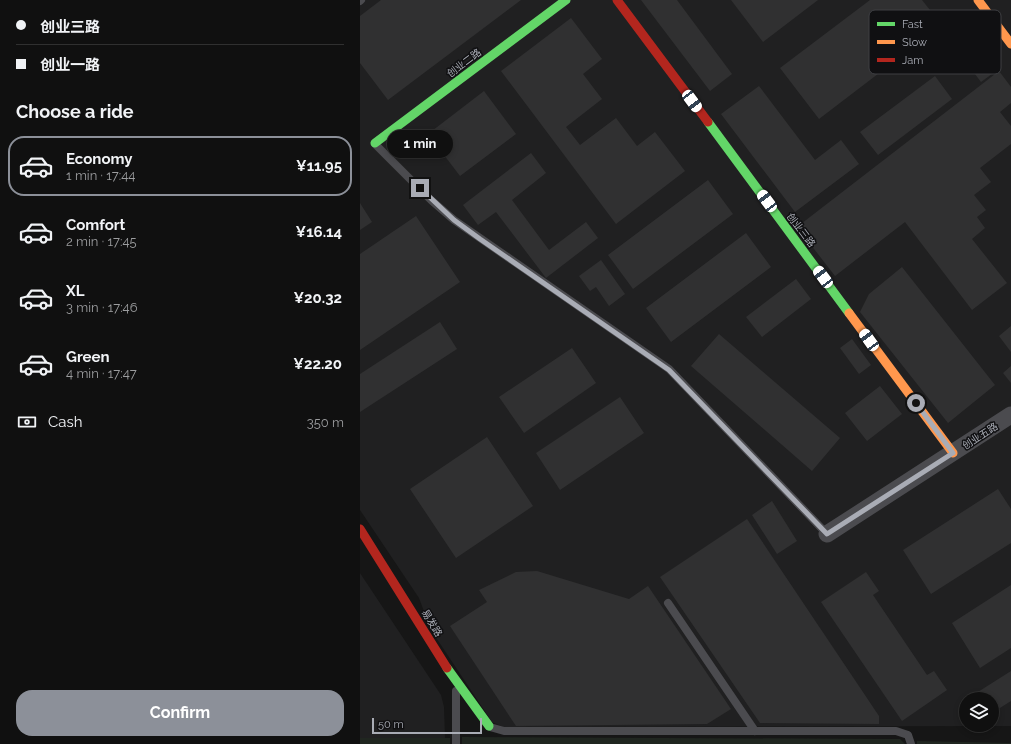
<!DOCTYPE html>
<html lang="en">
<head>
<meta charset="utf-8">
<style>
  :root { --surface:#101010; --page:#1e1e1e; --text:#f1f3f6; --muted:#9c9d9f; --line:#303030; --accent:#8c9099 }
  body { margin:0; font-family:Raleway,"Noto Sans SC",sans-serif; background:var(--page); color:var(--text); height:100vh; display:flex; flex-direction:column; font-size:15px; white-space:nowrap }
  * { box-sizing:border-box; margin:0 }
  p { font-size:13px; color:var(--muted) }
  .icon { flex:none; width:22px; height:22px; fill:none; stroke:currentColor; stroke-width:2; stroke-linecap:round; stroke-linejoin:round }
  .map { position:relative; flex:1; overflow:hidden }
  .details { display:flex; flex-direction:column; background:var(--surface); width:360px }
  .details>* { flex:none }
  .guide { display:grid; align-content:center; height:88px; padding:0 16px; background:var(--surface) }
  .controls { position:absolute; left:599px; top:692px; display:grid; gap:8px }
  .controls a { display:grid; place-items:center; width:40px; height:40px; border-radius:50%; background:var(--surface); box-shadow:0 2px 6px #0003,0 0 0 1px var(--line); font-size:20px }
  .scale { position:absolute; left:12px; bottom:10px; width:110px; box-sizing:border-box; padding-left:4px; border:2px solid #a9acb5; border-top:0; font-size:11px; line-height:14px; white-space:nowrap; color:#a9acb5; -webkit-text-stroke:3px #101012; paint-order:stroke }
  .end { position:absolute; width:18px; height:18px; margin:-9px; border:5px solid #a9acb5; background:#111; box-shadow:0 0 0 2px #111 }
  .from { border-radius:50% }
  .bubble { position:absolute; height:28px; border-radius:14px; background:var(--surface); box-shadow:0 2px 6px #0003,0 0 0 1px var(--line); font-size:13px; font-weight:700; line-height:28px; text-align:center }
  .car { position:absolute; width:12px; height:24px; margin:-12px -6px; border-radius:5px; box-shadow:0 0 3px 1px #0007; background:linear-gradient(#fff 24%,#345 0 40%,#fff 0 76%,#345 0 86%,#fff 0) }
  .guide b { display:flex; align-items:center; gap:14px; height:38px; font-size:15px }
  .guide b+b { border-top:1px solid var(--line) }
  .guide i { width:10px; height:10px; background:var(--text) }
  ul { padding:0; list-style:none }
  li { display:flex; align-items:center; gap:12px; height:60px; margin:0 8px 6px; padding:0 8px; border:2px solid transparent; border-radius:16px }
  li div { flex:1 }
  li b { display:block; font-size:15px }
  li em { font-style:normal; font-weight:700 }
  li.selected { border-color:var(--accent) }
  li>.icon { width:36px; height:36px; stroke-width:1.5 }
  h2 { padding:0 16px; font-size:18px; line-height:48px }
  .pay { display:flex; align-items:center; gap:10px; height:44px; padding:0 16px; font-size:15px }
  .pay p { margin-inline-start:auto }
  .button { display:flex; gap:8px; margin-top:auto; padding:8px 16px }
  .button a { flex:1; height:46px; border-radius:16px; background:var(--accent); color:#fff; font-size:16px; font-weight:700; line-height:46px; text-align:center }
  main { display:flex; flex:1; min-height:0 }
  .map>svg:first-child { display:block }
  .built { fill:#202021; fill-rule:evenodd }
  .green { fill:#202620 }
  .building { fill:#303031 }
  .lines { fill:none; stroke-linecap:round; stroke-linejoin:round }
  .lane { stroke:#4b4b4f; stroke-width:8 }
  .street { stroke:#4b4b4f; stroke-width:17 }
  .fast { stroke:#63d668; stroke-width:9 }
  .slow { stroke:#ff974d; stroke-width:9 }
  .jam { stroke:#b3261e; stroke-width:9 }
  .route { stroke:#a9acb5; stroke-width:5 }
  .labels { text-anchor:middle; dominant-baseline:central; stroke-width:3; stroke-linejoin:round; paint-order:stroke }
  .street-label { font-size:10px; fill:#a9acb5; stroke:#101012 }
  .key { fill:#101012; stroke:#3e3f43; stroke-width:1 }
  .key-label { font-size:11px; fill:#a9acb5 }
</style>
</head>
<body>
<main>
<section class="details">
<div class="guide">
<b><i class="from"></i>创业三路</b>
<b><i></i>创业一路</b>
</div>
<h2>Choose a ride</h2>
<ul>
<li class="selected"><svg class="icon" aria-label="car" viewBox="0 0 24 24"><path d="M5 17H2v-5l4-1 3-4h7l3 4 3 1v5h-3M9 17h6M6 11h13"/><circle cx="7" cy="17" r="2"/><circle cx="17" cy="17" r="2"/></svg><div><b>Economy</b><p>1 min · 17:44</p></div><em>¥11.95</em></li>
<li><svg class="icon" aria-label="car" viewBox="0 0 24 24"><path d="M5 17H2v-5l4-1 3-4h7l3 4 3 1v5h-3M9 17h6M6 11h13"/><circle cx="7" cy="17" r="2"/><circle cx="17" cy="17" r="2"/></svg><div><b>Comfort</b><p>2 min · 17:45</p></div><em>¥16.14</em></li>
<li><svg class="icon" aria-label="car" viewBox="0 0 24 24"><path d="M5 17H2v-5l4-1 3-4h7l3 4 3 1v5h-3M9 17h6M6 11h13"/><circle cx="7" cy="17" r="2"/><circle cx="17" cy="17" r="2"/></svg><div><b>XL</b><p>3 min · 17:46</p></div><em>¥20.32</em></li>
<li><svg class="icon" aria-label="car" viewBox="0 0 24 24"><path d="M5 17H2v-5l4-1 3-4h7l3 4 3 1v5h-3M9 17h6M6 11h13"/><circle cx="7" cy="17" r="2"/><circle cx="17" cy="17" r="2"/></svg><div><b>Green</b><p>4 min · 17:47</p></div><em>¥22.20</em></li>
</ul>
<div class="pay"><svg class="icon" aria-label="cash" viewBox="0 0 24 24"><path d="M3 7h18v10H3z"/><circle cx="12" cy="12" r="2"/></svg>Cash<p>350 m</p></div>
<div class="button"><a>Confirm</a></div>
</section>
<div class="map">
<svg width="651" height="744" viewBox="0 0 651 744">
  <rect width="100%" height="100%" fill="#161616"/>
  <path class="built" d="M0,0h651v726l-508,1 -11,-5 -61,-92 -12,-32 -59,-88zM606,699h26v26h-26z
    M0,573l81,122 3,12 1,31h-85z"/>
  <path class="green" d="M102,737l438,2 5,5h-443z
    M0,738h90v6h-90z
    M557,741l94,2v1h-94z"/>
  <path class="building" d="M21,0h140l-133,100 -28,-37v-47z
    M281,0h36l55,74 -22,17z
    M371,0h87l-55,42z
    M510,0h52l20,25 -123,94 -39,-51z
    M211,18l31,41 -19,15 19,25 -36,28 14,18 36,-27 21,28 18,-14 30,39 -69,53 -115,-153z
    M603,26l33,45 -15,11 -33,-44z
    M639,71l12,16v16l-11,9 11,14v18l-31,24 11,14 -17,13 12,15 -9,7 8,11 -13,11 35,44 -35,27 -67,-88 -70,54 -38,-49z
    M575,76l17,23 -74,56 -18,-23z
    M399,86l56,74 26,-20 18,24 -64,48 -74,-98z
    M124,91l32,43 -56,42 -32,-42z
    M171,153l15,20 -34,27 37,50 37,-28 12,16 -52,40 -50,-66 -18,13 -15,-20z
    M348,180l25,34 -100,75 -25,-34z
    M0,203l12,19 -12,8z
    M56,216l44,66 -100,68v-96z
    M386,233l25,34 -100,75 -25,-34z
    M241,260l24,34 -16,12 -13,-19 -6,4 -11,-15z
    M542,267l93,118 -47,38 -88,-111 9,-18z
    M436,279l15,20 -49,38 -16,-20z
    M80,322l17,27 -97,63v-38z
    M651,326v26l-12,-16z
    M359,334l121,104 -28,33 -121,-105z
    M492,339l19,26 -12,9 -19,-26z
    M212,348l24,35 -72,50 -25,-36z
    M651,366v17l-8,-10z
    M520,386l22,28 -35,27 -22,-28z
    M260,397l24,36 -84,57 -24,-37z
    M127,437l46,69 -77,52 -46,-69z
    M638,489l13,20v34l-80,51 -28,-44z
    M412,501l25,40 -20,13 -25,-39z
    M387,519l132,197v8l-119,-1 -100,-146z
    M177,571l92,28 19,-13 83,123 -24,15 -191,2 -66,-100 37,-24 -8,-12 37,-18z
    M506,572l13,19 -6,4 54,80 7,-4 13,19 -45,31 -81,-119z
    M651,585v63l-31,20 -28,-45z
    M651,671v30l-19,12v-14h-20l-2,-2z"/>
  <g class="lines">
    <path class="lane" d="M0,1l1,-1
      M15,144l56,56 23,20 215,149 158,165
      M308,603l87,128
      M130,727l14,4h392l12,4 3,9
      M96,744v-53"/>
    <path class="street" d="M467,534l184,-119"/>
    <path class="fast" d="M348,122l141,191
      M15,143l191,-143
      M87,668l42,58"/>
    <path class="slow" d="M618,0l33,44
      M489,313l104,140"/>
    <path class="jam" d="M257,0l91,122
      M0,529l87,139"/>
  </g>
  <g class="lines">
    <path class="route" d="M60,188l34,32 26,19 189,131 158,164 126,-81 -37,-50"/>
  </g>
  <g class="labels">
    <g class="street-label">
      <text transform="translate(104 63) rotate(-37)">创业二路</text>
      <text transform="translate(441 230) rotate(53)">创业三路</text>
      <text transform="translate(620 436) rotate(-33)">创业五路</text>
      <text transform="translate(72 623) rotate(59)">易发路</text>
    </g>
  </g>
  <rect x="509" y="10" width="132" height="64" rx="6" class="key"/>
  <rect x="517" y="22" width="18" height="4" fill="#63d668"/>
  <rect x="517" y="40" width="18" height="4" fill="#ff974d"/>
  <rect x="517" y="58" width="18" height="4" fill="#b3261e"/>
  <g class="key-label">
    <text x="542" y="28">Fast</text>
    <text x="542" y="46">Slow</text>
    <text x="542" y="64">Jam</text>
  </g>
</svg>
<div class="controls">
<a><svg class="icon" aria-label="layers" viewBox="0 0 24 24"><path d="M12 4l9 5-9 5-9-5zM3 14l9 5 9-5"/></svg></a>
</div>
<div class="scale">50 m</div>
<i class="end from" style="left:556px;top:403px"></i>
<i class="end" style="left:60px;top:188px"></i>
<div class="bubble" style="left:27px;top:130px;width:66px">1 min</div>
<i class="car" style="left:332px;top:101px;rotate:143deg"></i>
<i class="car" style="left:407px;top:201px;rotate:323deg"></i>
<i class="car" style="left:463px;top:277px;rotate:323deg"></i>
<i class="car" style="left:509px;top:340px;rotate:324deg"></i>
</div>
</main>
</body>
</html>
